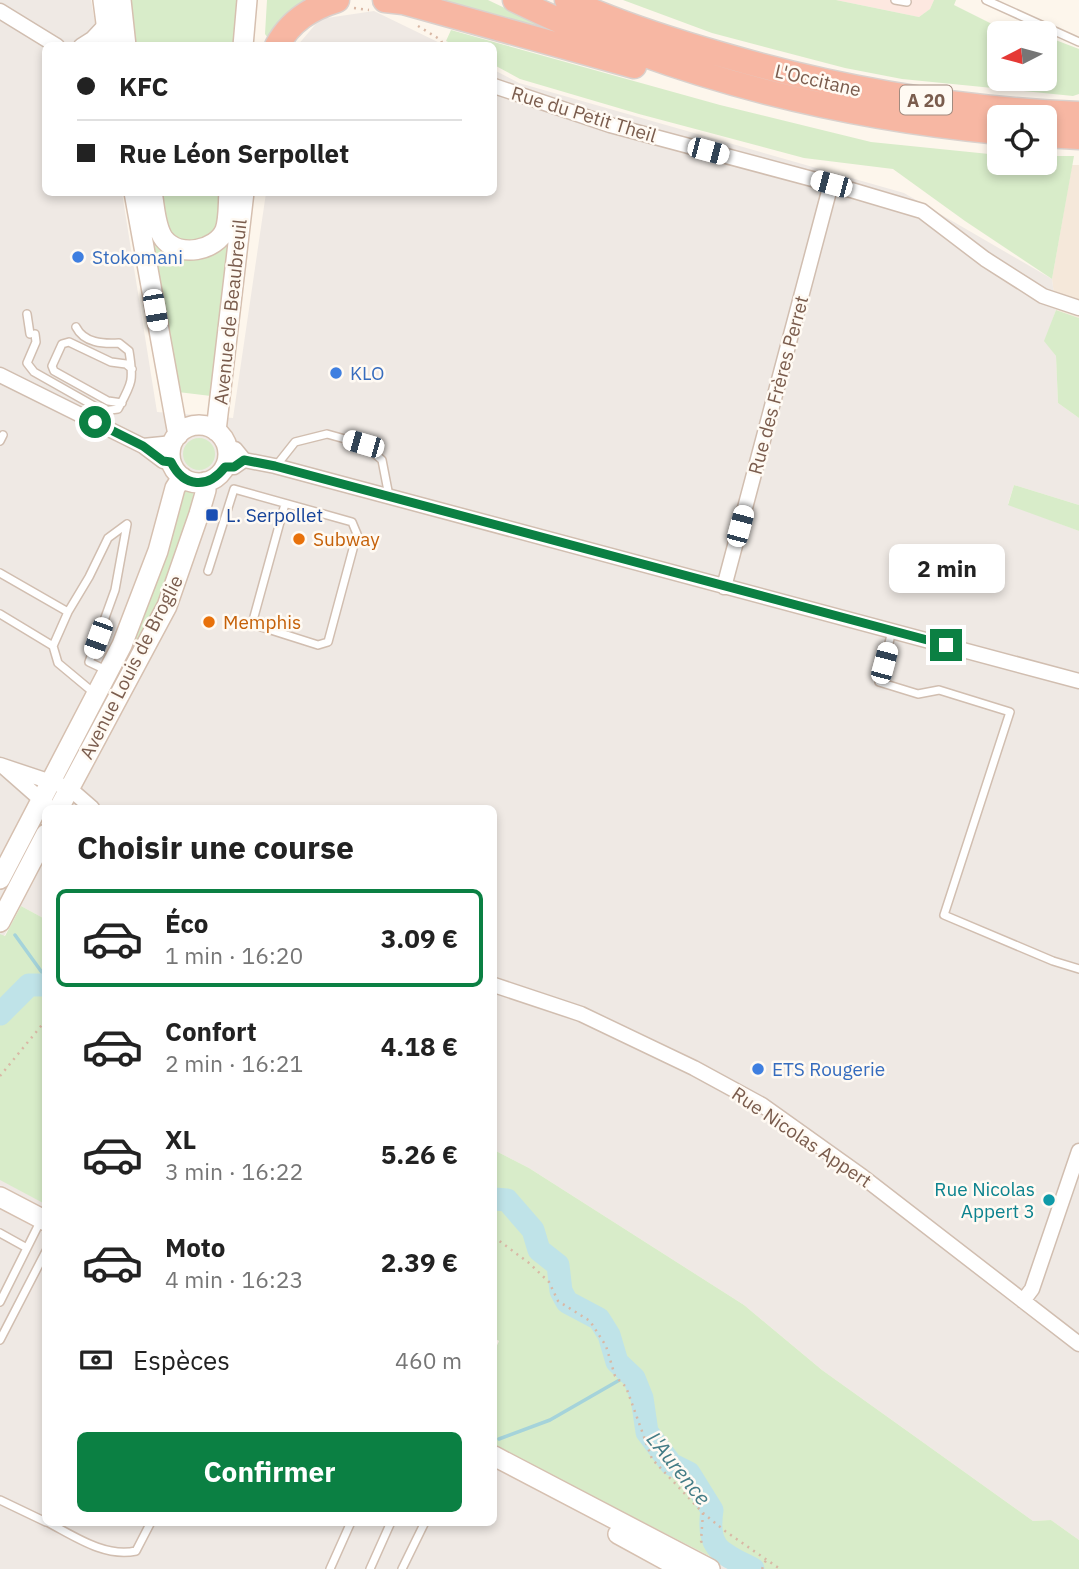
<!DOCTYPE html>
<html lang="fr">
<head>
<meta charset="utf-8">
<style>
  :root { --surface:#fff; --page:#f6f6f6; --text:#222; --muted:#767676; --line:#e0e0e0; --accent:#0b8043 }
  body { margin:0; font-family:"IBM Plex Sans",sans-serif; background:var(--page); color:var(--text); height:100vh; display:flex; flex-direction:column; font-size:26px; white-space:nowrap }
  * { box-sizing:border-box; margin:0 }
  p { font-size:23px; color:var(--muted) }
  .icon { flex:none; width:38px; height:38px; fill:none; stroke:currentColor; stroke-width:2; stroke-linecap:round; stroke-linejoin:round }
  .map { position:relative; flex:1; overflow:hidden }
  .sheet { position:absolute; left:42px; top:805px; width:455px; height:721px; display:flex; flex-direction:column; background:var(--surface); border-radius:10px; box-shadow:0 4px 10px #0003 }
  .sheet>* { flex:none }
  .banner { position:absolute; left:42px; top:42px; width:455px; height:154px; border-radius:10px; box-shadow:0 4px 10px #0003; display:grid; align-content:center; height:154px; padding:0 35px; background:var(--surface) }
  .needle { width:46px; rotate:264deg }
  .tools { position:absolute; left:987px; top:21px; display:grid; gap:14px }
  .tools a { display:grid; place-items:center; width:70px; height:70px; border-radius:10px; background:var(--surface); box-shadow:0 4px 10px #0003; font-size:35px }
  .end { position:absolute; width:32px; height:32px; margin:-16px; border:9px solid #0b8043; background:#fff; box-shadow:0 0 0 4px #fff }
  .from { border-radius:50% }
  .bubble { position:absolute; height:49px; border-radius:10px; background:var(--surface); box-shadow:0 4px 10px #0003; font-size:23px; font-weight:700; line-height:49px; text-align:center }
  .car { position:absolute; width:21px; height:42px; margin:-21px -10px; border-radius:9px; box-shadow:0 0 5px 2px #0007; background:linear-gradient(#fff 24%,#345 0 40%,#fff 0 76%,#345 0 86%,#fff 0) }
  .banner b { display:flex; align-items:center; gap:24px; height:66px; font-size:26px }
  .banner b+b { border-top:2px solid var(--line) }
  .banner i { width:18px; height:18px; background:var(--text) }
  ul { padding:0; list-style:none }
  li { display:flex; align-items:center; gap:21px; height:98px; margin:0 14px 10px; padding:0 21px; border:4px solid transparent; border-radius:10px }
  li div { flex:1 }
  li b { display:block; font-size:26px }
  li em { font-style:normal; font-weight:700 }
  li.on { border-color:var(--accent) }
  li>.icon { width:63px; height:63px; stroke-width:1.5 }
  h2 { padding:0 35px; font-size:32px; line-height:84px }
  .pay { display:flex; align-items:center; gap:18px; height:77px; padding:0 35px; font-size:26px }
  .pay p { margin-inline-start:auto }
  .action { display:flex; gap:14px; margin-top:auto; padding:14px 35px }
  .action a { flex:1; height:80px; border-radius:10px; background:var(--accent); color:#fff; font-size:28px; font-weight:700; line-height:80px; text-align:center }
  .map>svg:first-child { display:block }
  .residential { fill:#f5e8da }
  .commercial { fill:#fde8e0 }
  .industrial { fill:#efe9e4 }
  .green { fill:#d8ecc9 }
  .lines { fill:none; stroke-linecap:round; stroke-linejoin:round }
  .stream { stroke:#a5d3da; stroke-width:3.5 }
  .river { stroke:#bfe3e8; stroke-width:23 }
  .lane-casing { stroke:#d1beb0; stroke-width:10 }
  .street-casing { stroke:#d1beb0; stroke-width:17 }
  .secondary-casing { stroke:#d6c0b0; stroke-width:22 }
  .highway-casing { stroke:#dad1cd; stroke-width:27 }
  .path { stroke:#d9b8a5; stroke-width:2.5; stroke-dasharray:2 5; stroke-linecap:butt }
  .lane { stroke:#fff; stroke-width:7 }
  .street { stroke:#fff; stroke-width:14 }
  .secondary { stroke:#fff; stroke-width:19 }
  .highway { stroke:#f7b7a3; stroke-width:24 }
  .route { stroke:#0b8043; stroke-width:9 }
  .shop-dot { fill:#3f7fe0; stroke:#fffaf3; stroke-width:2.5 }
  .transit-dot { fill:#1a4fb4; stroke:#fffaf3; stroke-width:2.5 }
  .food-dot { fill:#e8710a; stroke:#fffaf3; stroke-width:2.5 }
  .culture-dot { fill:#0f9aa8; stroke:#fffaf3; stroke-width:2.5 }
  .labels { text-anchor:middle; dominant-baseline:central; stroke-width:5; stroke-linejoin:round; paint-order:stroke }
  .shield { fill:#fffaf3; stroke:#a28b7f; stroke-width:2 }
  .shield-label { font-size:18px; font-weight:bold; fill:#7a5c4d }
  .street-label { font-size:19px; fill:#7a5c4d; stroke:#fffaf3 }
  .shop-label { font-size:19px; fill:#366cbe; stroke:#fffaf3; text-anchor:start }
  .transit-label { font-size:19px; fill:#164399; stroke:#fffaf3; text-anchor:start }
  .food-label { font-size:19px; fill:#c56008; stroke:#fffaf3; text-anchor:start }
  .culture-label { font-size:19px; fill:#0d838f; stroke:#fffaf3; text-anchor:end }
  .water-label { font-size:21px; font-style:italic; fill:#437c86; stroke:#fffaf3 }
</style>
</head>
<body>
<div class="map">
<svg width="1079" height="1569" viewBox="0 0 1079 1569">
  <rect width="100%" height="100%" fill="#fdf6ec"/>
  <path class="residential" d="M1072,165h7v153l-23,-8 -4,-31z"/>
  <path class="commercial" d="M836,0h98l-4,9 -11,8z"/>
  <path class="industrial" d="M0,0h91l8,45 -53,1v146l76,1 35,219 76,6 33,-225 228,-1v-122l25,13 385,110 148,86 4,31 -11,31 11,15 2,47 21,15v87l-65,-20 -6,19 71,27v1009l-28,-20 -18,1 -211,-151 -78,-65 -215,-137 -35,-18v-342h-448l-1,111 -24,-13 -17,30 -4,-2z
    M374,11l70,34 -147,1 23,-27z
    M0,1155l45,15 1,352h448v-76l241,123h-735z"/>
  <path class="green" d="M127,0h114l-5,45h-102z
    M267,0h49l-46,41 -5,-7z
    M403,0h85l86,41z
    M623,0h213l83,17 11,-8 4,-9h22l-2,5 56,28h-11v46h46v-43l34,13v45l-6,2 -171,-17 -57,-11 -133,-35z
    M451,30l269,75 151,37 128,13v8h46v-7h29l-22,123 -87,-58 -72,-52 -89,-11 -165,-44 -119,-35 -26,-14v-19l-40,-1 -8,-4z
    M146,193l9,44 42,22 41,-66 -27,203 -33,-4z
    M157,193h65c-3,23 0,48 -30,48 -8,0 -15,-1 -20,-7 -9,-9 -11,-29 -15,-41z
    M1056,310l23,8v100l-21,-15 -2,-47 -12,-15z
    M183 454a16 16 0 1 1 32 0a16 16 0 1 1-32 0Z
    M1014,485l65,20v26l-71,-26z
    M181,487l13,4 -15,72 -51,96 -2,-3z
    M21,906l24,13v285l-45,-24v-246l5,2z
    M494,1150l35,18 215,137 78,65 211,151 18,-1 28,20v29h-344l-241,-123v-94l5,-11 -5,-3z"/>
  <g class="lines">
    <path class="stream" d="M15,935l31,43
      M499,1439l51,-19 80,-46"/>
    <path class="river" d="M0,1014l29,-29h17
      M494,1199l13,1 26,30 6,20 19,15 3,26 6,11 32,17 10,16 8,27 17,16 8,20 5,34 24,32 18,9 23,37c-6,40 10,43 41,59"/>
    <defs>
      <path id="lane" d="M895,0l12,2
        M986,0l93,42
        M27,314l3,20
        M35,334l1,8 -9,21 7,9 69,39 15,-2c14,-26 16,-28 11,-58l-10,-8c-16,1 -35,0 -43,-16
        M122,403l-14,-2 -54,-30 -2,-5 10,-22 7,-2 42,20 15,2 6,5
        M0,441l3,-6
        M276,466l19,-24 32,-8 36,10 19,16 7,36
        M208,571l26,-82 118,33 5,12 -29,108 -10,3 -66,-21 33,-120
        M0,573l68,39
        M0,614l53,32
        M892,631l-13,51 39,12 21,-4 71,22 -66,203 109,46 26,8
        M94,693l-36,-30 -5,-17 15,-34 21,-35 19,-39 19,-14 -12,66 -26,72 19,9
        M0,1233l27,15
        M0,1302l41,-82
        M0,1340l46,-89
        M0,1500l46,22
        M47,1522c27,14 58,36 89,29l15,-29
        M330,1569l21,-47
        M370,1569l21,-47
        M402,1569l23,-47"/>
      <path id="street" d="M0,11l57,35
        M81,46l11,-7 14,-15
        M494,86l116,39 221,59 91,27 63,48 58,37 36,12
        M0,375l143,71
        M244,460l31,6 804,215
        M171,462l-8,-1 -20,-15 30,-3
        M225,467h9l10,-7 -9,-11h-8
        M724,587l107,-403
        M0,765l69,23 23,20
        M5,768l42,37
        M494,985l87,29 113,54 68,37 101,72 216,167
        M1023,1301l9,-12 47,-138"/>
      <path id="secondary" d="M103,0l6,46
        M121,0l5,46
        M243,46l4,-46
        M134,192l44,243
        M152,192c3,15 3,35 12,47 15,19 52,12 61,-9 4,-11 3,-26 4,-38
        M170 454a29 29 0 1 1 58 0a29 29 0 1 1-58 0Z
        M216,431l28,-239
        M59,808l108,-202 32,-92 7,-24 -1,-8
        M0,879l122,-234 36,-94 17,-63 7,-11
        M0,922l46,-88
        M0,1197l46,24
        M494,1456l216,113
        M618,1534l64,35"/>
      <path id="highway" d="M385,0l18,2 231,64
        M515,0c151,74 317,116 484,132
        M567,0c50,23 103,40 156,55 116,34 235,54 356,59
        M277,46c13,-25 34,-38 60,-46
        M1045,135l34,2"/>
    </defs>
    <use href="#lane" class="lane-casing"/>
    <use href="#street" class="street-casing"/>
    <use href="#secondary" class="secondary-casing"/>
    <use href="#highway" class="highway-casing"/>
    <path class="path" d="M354,8l15,2
      M418,26l23,14 2,6
      M0,1076l46,-56
      M494,1237l35,26 20,19 9,19 32,20 16,25 9,30 11,11 26,72 51,54 22,18 55,38
      M703,1513l-2,28 3,6
      M762,1569l4,-9"/>
    <use href="#lane" class="lane"/>
    <use href="#street" class="street"/>
    <use href="#secondary" class="secondary"/>
    <use href="#highway" class="highway"/>
  </g>
  <g class="lines">
    <path class="route" d="M95,422l48,24 20,15 8,1c13,26 37,27 54,5h9l10,-7 31,6 671,179"/>
  </g>
  <g class="shop-dot">
    <circle cx="78" cy="257" r="7"/>
    <circle cx="336" cy="373" r="7"/>
    <circle cx="758" cy="1069" r="7"/>
  </g>
  <rect class="transit-dot" x="205" y="508" width="14" height="14" rx="3.5"/>
  <g class="food-dot">
    <circle cx="299" cy="539" r="7"/>
    <circle cx="209" cy="622" r="7"/>
  </g>
  <circle class="culture-dot" cx="1049" cy="1200" r="7"/>
  <g class="labels">
    <rect class="shield" x="900" y="85.5" width="52" height="29" rx="5"/>
    <g class="shield-label">
      <text x="926" y="100">A 20</text>
    </g>
    <g class="street-label">
      <text transform="translate(818 80) rotate(13)">L'Occitane</text>
      <text transform="translate(584 114) rotate(17)">Rue du Petit Theil</text>
      <text transform="translate(230 312) rotate(-84)">Avenue de Beaubreuil</text>
      <text transform="translate(778 385) rotate(-75)">Rue des Frères Perret</text>
      <text transform="translate(131 667) rotate(-63)">Avenue Louis de Broglie</text>
      <text transform="translate(802 1137) rotate(34)">Rue Nicolas Appert</text>
    </g>
    <g class="shop-label">
      <text x="92" y="257">Stokomani</text>
      <text x="350" y="373">KLO</text>
      <text x="772" y="1069">ETS Rougerie</text>
    </g>
    <g class="transit-label">
      <text x="226" y="515">L. Serpollet</text>
    </g>
    <g class="food-label">
      <text x="313" y="539">Subway</text>
      <text x="223" y="622">Memphis</text>
    </g>
    <g class="culture-label">
      <text x="1035" y="1189">Rue Nicolas<tspan x="1035" dy="22">Appert 3</tspan></text>
    </g>
    <g class="water-label">
      <text transform="translate(679 1468) rotate(51)">L'Aurence</text>
    </g>
  </g>
</svg>
<div class="tools">
<a><svg class="needle" viewBox="-14 -14 28 28"><path d="M0-13l5 13h-10z" fill="#e53935"/><path d="M0 13l5-13h-10z" fill="#767676"/></svg></a>
<a><svg class="icon" aria-label="locate" viewBox="0 0 24 24"><circle cx="12" cy="12" r="6"/><path d="M12 2v4M12 18v4M2 12h4M18 12h4"/></svg></a>
</div>
<i class="end from" style="left:95px;top:422px"></i>
<i class="end" style="left:946px;top:645px"></i>
<div class="bubble" style="left:889px;top:544px;width:116px">2 min</div>
<i class="car" style="left:708px;top:151px;rotate:105deg"></i>
<i class="car" style="left:831px;top:184px;rotate:285deg"></i>
<i class="car" style="left:155px;top:310px;rotate:170deg"></i>
<i class="car" style="left:363px;top:444px;rotate:286deg"></i>
<i class="car" style="left:740px;top:526px;rotate:15deg"></i>
<i class="car" style="left:98px;top:638px;rotate:200deg"></i>
<i class="car" style="left:884px;top:663px;rotate:15deg"></i>
<div class="banner">
<b><i class="from"></i>KFC</b>
<b><i></i>Rue Léon Serpollet</b>
</div>
<section class="sheet">
<h2>Choisir une course</h2>
<ul>
<li class="on"><svg class="icon" aria-label="car" viewBox="0 0 24 24"><path d="M5 17H2v-5l4-1 3-4h7l3 4 3 1v5h-3M9 17h6M6 11h13"/><circle cx="7" cy="17" r="2"/><circle cx="17" cy="17" r="2"/></svg><div><b>Éco</b><p>1 min · 16:20</p></div><em>3.09 €</em></li>
<li><svg class="icon" aria-label="car" viewBox="0 0 24 24"><path d="M5 17H2v-5l4-1 3-4h7l3 4 3 1v5h-3M9 17h6M6 11h13"/><circle cx="7" cy="17" r="2"/><circle cx="17" cy="17" r="2"/></svg><div><b>Confort</b><p>2 min · 16:21</p></div><em>4.18 €</em></li>
<li><svg class="icon" aria-label="car" viewBox="0 0 24 24"><path d="M5 17H2v-5l4-1 3-4h7l3 4 3 1v5h-3M9 17h6M6 11h13"/><circle cx="7" cy="17" r="2"/><circle cx="17" cy="17" r="2"/></svg><div><b>XL</b><p>3 min · 16:22</p></div><em>5.26 €</em></li>
<li><svg class="icon" aria-label="car" viewBox="0 0 24 24"><path d="M5 17H2v-5l4-1 3-4h7l3 4 3 1v5h-3M9 17h6M6 11h13"/><circle cx="7" cy="17" r="2"/><circle cx="17" cy="17" r="2"/></svg><div><b>Moto</b><p>4 min · 16:23</p></div><em>2.39 €</em></li>
</ul>
<div class="pay"><svg class="icon" aria-label="cash" viewBox="0 0 24 24"><path d="M3 7h18v10H3z"/><circle cx="12" cy="12" r="2"/></svg>Espèces<p>460 m</p></div>
<div class="action"><a>Confirmer</a></div>
</section>
</div>
</body>
</html>
